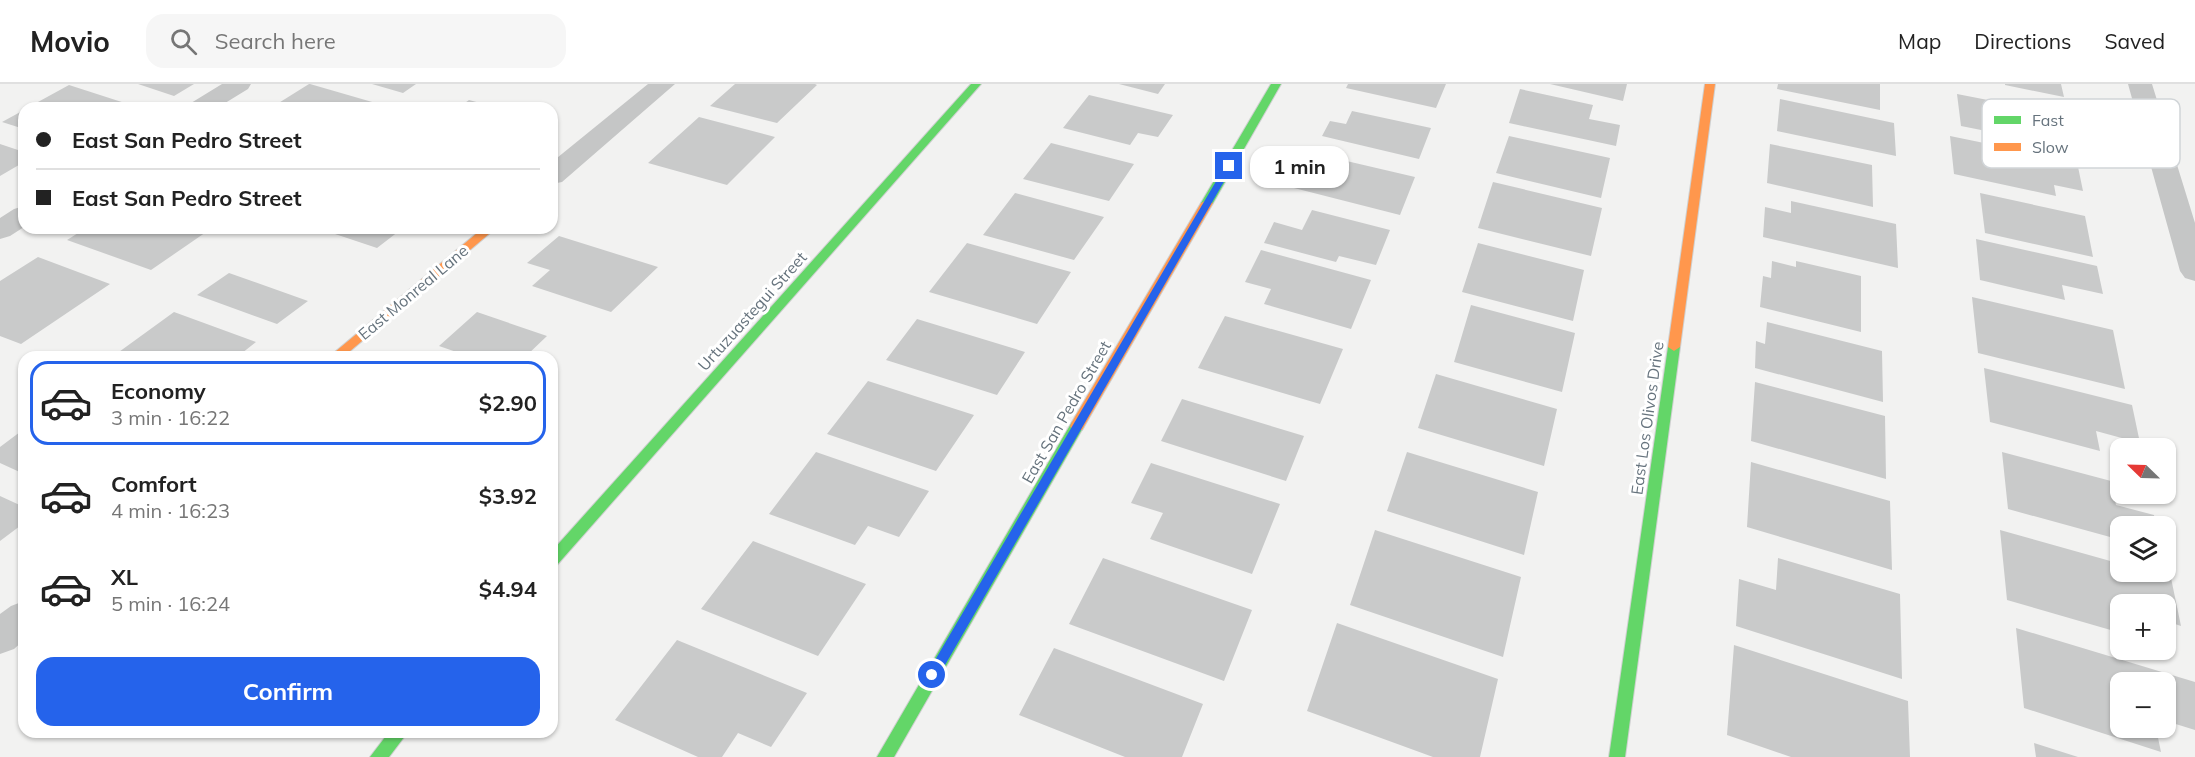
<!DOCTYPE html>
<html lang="en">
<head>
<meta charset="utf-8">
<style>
  :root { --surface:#fff; --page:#f6f6f6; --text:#222; --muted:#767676; --line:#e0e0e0; --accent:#2563eb }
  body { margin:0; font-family:Mulish,sans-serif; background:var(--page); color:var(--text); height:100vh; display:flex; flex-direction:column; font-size:22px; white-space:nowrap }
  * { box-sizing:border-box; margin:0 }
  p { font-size:20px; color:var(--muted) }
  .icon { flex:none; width:33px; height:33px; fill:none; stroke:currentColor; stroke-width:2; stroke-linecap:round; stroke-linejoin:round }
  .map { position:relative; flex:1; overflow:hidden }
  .drawer { position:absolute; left:18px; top:267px; width:540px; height:387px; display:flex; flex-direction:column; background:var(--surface); border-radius:18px; box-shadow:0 2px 4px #0004 }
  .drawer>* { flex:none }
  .guide { position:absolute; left:18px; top:18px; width:540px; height:132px; border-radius:18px; box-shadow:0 2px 4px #0004; display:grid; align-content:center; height:132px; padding:0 18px; background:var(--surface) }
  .needle { width:39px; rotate:293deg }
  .buttons { position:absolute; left:2110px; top:354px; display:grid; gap:12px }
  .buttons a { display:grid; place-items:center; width:66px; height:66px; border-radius:12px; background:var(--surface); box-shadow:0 2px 4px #0004; font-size:30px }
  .end { position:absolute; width:27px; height:27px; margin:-14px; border:8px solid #2563eb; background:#fff; box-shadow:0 0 0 3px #fff }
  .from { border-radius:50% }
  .bubble { position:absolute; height:42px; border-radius:18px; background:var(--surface); box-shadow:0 2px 4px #0004; font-size:20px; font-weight:700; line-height:42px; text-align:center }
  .guide b { display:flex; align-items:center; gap:21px; height:57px; font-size:22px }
  .guide b+b { border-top:2px solid var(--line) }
  .guide i { width:15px; height:15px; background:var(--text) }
  ul { padding:10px 0 0; list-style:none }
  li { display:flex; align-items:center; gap:18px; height:84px; margin:0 12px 9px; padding:0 6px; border:3px solid transparent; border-radius:18px }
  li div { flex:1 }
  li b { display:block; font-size:22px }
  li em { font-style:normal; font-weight:700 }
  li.selected { border-color:var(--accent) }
  li>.icon { width:54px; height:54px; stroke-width:1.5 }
  .action { display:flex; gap:12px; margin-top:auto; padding:12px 18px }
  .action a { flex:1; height:69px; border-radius:18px; background:var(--accent); color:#fff; font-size:24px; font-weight:700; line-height:69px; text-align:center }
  header { display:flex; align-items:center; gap:36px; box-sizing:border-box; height:84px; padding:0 30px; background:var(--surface); border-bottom:2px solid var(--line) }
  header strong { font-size:28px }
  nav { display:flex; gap:33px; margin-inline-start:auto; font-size:21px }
  .search { width:420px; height:54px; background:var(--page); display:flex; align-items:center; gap:15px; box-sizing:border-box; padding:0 21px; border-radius:18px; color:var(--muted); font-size:22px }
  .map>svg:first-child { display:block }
  .building { fill:#c9caca }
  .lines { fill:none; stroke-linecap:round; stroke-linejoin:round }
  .fast-casing { stroke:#cfd0d0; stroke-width:2 }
  .slow-casing { stroke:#cfd0d0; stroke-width:2 }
  .street { fill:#c5c6c6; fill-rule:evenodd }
  .fast { fill:#63d668; fill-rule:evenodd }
  .slow { fill:#ff974d; fill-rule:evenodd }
  .route { fill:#2563eb }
  .labels { text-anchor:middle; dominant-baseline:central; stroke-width:6; stroke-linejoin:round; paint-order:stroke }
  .street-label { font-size:16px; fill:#66737d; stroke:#fff }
  .key { fill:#fff; stroke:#d1d5d8; stroke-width:1.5 }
  .key-label { font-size:16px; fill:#66737d }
</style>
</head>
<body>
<header>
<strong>Movio</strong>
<div class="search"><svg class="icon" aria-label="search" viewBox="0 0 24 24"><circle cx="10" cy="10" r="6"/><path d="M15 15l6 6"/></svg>Search here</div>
<nav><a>Map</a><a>Directions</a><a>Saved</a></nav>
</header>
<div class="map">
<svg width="2195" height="673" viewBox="0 0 2195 673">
  <rect width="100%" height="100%" fill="#f2f2f1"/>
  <path class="building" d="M138,0h56l-20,12z
    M309,0h1l76,22 -3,2h-94l-12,-4z
    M372,0h44l-13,9z
    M735,0h80l2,1 -40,38 -67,-17z
    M1119,0h46l-7,10z
    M1348,0h98l-10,24 -90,-20z
    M1550,0h77l-4,17z
    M1778,0h102v26l-103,-21z
    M2005,0h56l3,13 -59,-12z
    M69,1l62,20 -6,3h-98z
    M1520,5l73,16 -4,14 31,6 -4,21 -107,-23z
    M1957,10l108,21 7,33 -111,-22z
    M1089,11l84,20 -15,22 -20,-4 -8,12 -67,-17z
    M1780,15l114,24 2,33 -119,-25z
    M469,16l26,7v1h-37z
    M24,26v19l-22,-7z
    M1352,27l79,17 -12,31 -97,-23 8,-15 16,3z
    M699,33l76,20 -48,48 -79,-22z
    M1509,52l101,22 -9,40 -105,-25z
    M1950,52l127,26 6,29 -29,-6 2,11 -102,-22z
    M1051,59l83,21 -25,37 -86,-22z
    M0,60l24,8v10l-24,14z
    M1770,60l102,21 1,42 -106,-24z
    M1338,75l77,18 -15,38 -106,-27 11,-21 13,3 4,-8 13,4z
    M1493,98l109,26 -11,48 -113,-28z
    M1015,109l89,24 -30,43 -91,-25z
    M1980,109l105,23 8,41 -108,-24z
    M1791,117l105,23 2,44 -135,-31 2,-30 26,6z
    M1312,126l78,20 -14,35 -37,-9 -3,6 -72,-19 10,-21 28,8z
    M86,144h126l-61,42 -84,-30z
    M317,144h86l-26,20z
    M559,152l99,31 -47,45 -79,-26 18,-16 -23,-7z
    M1976,155l121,27 6,28 -41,-9 3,15 -85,-20z
    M967,159l104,29 -34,52 -108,-32z
    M1478,159l106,27 -11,51 -111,-29z
    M1261,166l110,30 -20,49 -87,-25 7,-15 -26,-7z
    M38,173l72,27 -89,60 -21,-8v-55z
    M1772,177l24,6v-6l65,15v56l-101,-25 3,-31 8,2z
    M229,189l79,28 -31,23 -80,-29z
    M1972,213l141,33 12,59 -147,-36z
    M1471,221l104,28 -13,59 -108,-30z
    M174,228l82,30 -19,15h-125z
    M477,228l70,24 -22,21h-54l-32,-11z
    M1225,232l118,33 -23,55 -122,-36z
    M917,235l108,33 -28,43 -111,-35z
    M1767,238l115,29 1,51 -128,-34 1,-27 9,3z
    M1984,284l148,37 8,38 -44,-12 4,20 -110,-29z
    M1436,290l121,35 -13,57 -126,-38z
    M868,297l106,34 -38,56 -109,-37z
    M1755,298l130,34 1,63 -135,-38z
    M1182,315l122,37 -18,45 -125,-40z
    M24,345v45l-24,-11v-16z
    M816,368l113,39 -30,46 -31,-11 -13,19 -86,-31z
    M1407,368l131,40 -14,63 -137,-44z
    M2002,368l109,29 5,24 38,10 2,11h-35v14l-113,-31z
    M1751,378l139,39 2,69 -145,-43z
    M1151,379l129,41 -28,70 -102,-35 13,-26 -32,-10z
    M0,412l24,11v16l-24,18z
    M1375,446l146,47 -18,80 -153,-52z
    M2000,446l121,34v8h26l24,6 10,48 -15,-5v-17h-45v29l-114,-33z
    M753,457l113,43 -48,72 -117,-47z
    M1103,474l149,52 -28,71 -155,-57z
    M1778,474l122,36 2,85 -166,-53 3,-47 37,11z
    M1337,539l161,56 -18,78h-47l-126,-46z
    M2016,544l179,54v48l-29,-9v-39h-45v46h35l5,24 -137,-44z
    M677,556l130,53 -36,54 -33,-14 -16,24h-24l-83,-37z
    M1734,561l174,56 2,56h-119l-64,-22z
    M1054,564l149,56 -21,53h-57l-106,-42z
    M2034,659l44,14h-42z"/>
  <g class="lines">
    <defs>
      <path id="fast" d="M971,0h10l-424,481 -5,2v-16z
        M1271,0h10l-68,119 -2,2h-8l-2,-2z
        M1674,259l6,4 -55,410h-16l59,-410z
        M1077,337l7,5 -190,331h-17l195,-335z
        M389,648h19l-19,25h-19z"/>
      <path id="slow" d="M1705,0h10l-35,263 -6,4 -6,-4z
        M1207,116l6,3 -131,227h-10l-2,-4 2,-4 129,-219z
        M483,144h13l-153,129h-14z"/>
    </defs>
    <use href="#fast" class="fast-casing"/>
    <use href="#slow" class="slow-casing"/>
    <path class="street" d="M222,0h29l-3,5 -31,19h-30l4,-5z
      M648,0h27l-113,98 -10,2v-22z
      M2128,0h24l43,139v58l-10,-3 -5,-7z
      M24,122v21l-14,9 -10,3v-21l14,-9z
      M24,517v39l-10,9 -14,5v-40l11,-8z"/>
    <use href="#fast" class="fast"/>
    <use href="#slow" class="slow"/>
  </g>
  <path class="route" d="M1229,79l4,3 -296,513h-9v-7l297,-506z"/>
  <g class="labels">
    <g class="street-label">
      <text transform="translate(413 208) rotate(-40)">East Monreal Lane</text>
      <text transform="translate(752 227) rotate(-48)">Urtuzuastegui Street</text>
      <text transform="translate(1066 328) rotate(-60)">East San Pedro Street</text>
      <text transform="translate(1647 334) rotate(-82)">East Los Olivos Drive</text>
    </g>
  </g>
  <rect x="1982" y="15" width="198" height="69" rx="9" class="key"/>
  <rect x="1994" y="32" width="27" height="8" fill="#63d668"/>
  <rect x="1994" y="59" width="27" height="8" fill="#ff974d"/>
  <g class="key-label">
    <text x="2032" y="42">Fast</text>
    <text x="2032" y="69">Slow</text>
  </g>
</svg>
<div class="buttons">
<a><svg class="needle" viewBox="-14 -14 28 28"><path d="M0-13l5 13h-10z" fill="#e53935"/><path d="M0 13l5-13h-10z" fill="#767676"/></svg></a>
<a><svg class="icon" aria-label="layers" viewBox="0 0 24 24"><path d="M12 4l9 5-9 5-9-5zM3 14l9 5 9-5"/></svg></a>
<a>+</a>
<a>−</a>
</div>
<i class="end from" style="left:932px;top:591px"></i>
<i class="end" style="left:1229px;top:82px"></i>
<div class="bubble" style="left:1250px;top:62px;width:99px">1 min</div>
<div class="guide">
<b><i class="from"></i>East San Pedro Street</b>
<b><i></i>East San Pedro Street</b>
</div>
<section class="drawer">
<ul>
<li class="selected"><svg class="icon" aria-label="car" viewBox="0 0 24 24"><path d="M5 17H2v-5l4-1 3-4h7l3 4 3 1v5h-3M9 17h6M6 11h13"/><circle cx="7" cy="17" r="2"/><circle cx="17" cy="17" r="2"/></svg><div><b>Economy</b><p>3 min · 16:22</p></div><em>$2.90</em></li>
<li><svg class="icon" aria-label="car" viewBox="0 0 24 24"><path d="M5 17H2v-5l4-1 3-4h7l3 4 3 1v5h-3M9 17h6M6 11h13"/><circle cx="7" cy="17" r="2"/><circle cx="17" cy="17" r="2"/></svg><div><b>Comfort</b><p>4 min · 16:23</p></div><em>$3.92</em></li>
<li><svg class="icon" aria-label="car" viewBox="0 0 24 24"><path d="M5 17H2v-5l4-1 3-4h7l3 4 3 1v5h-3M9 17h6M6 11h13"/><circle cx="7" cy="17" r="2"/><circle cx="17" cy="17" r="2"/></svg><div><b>XL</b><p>5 min · 16:24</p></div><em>$4.94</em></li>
</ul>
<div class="action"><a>Confirm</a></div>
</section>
</div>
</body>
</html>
